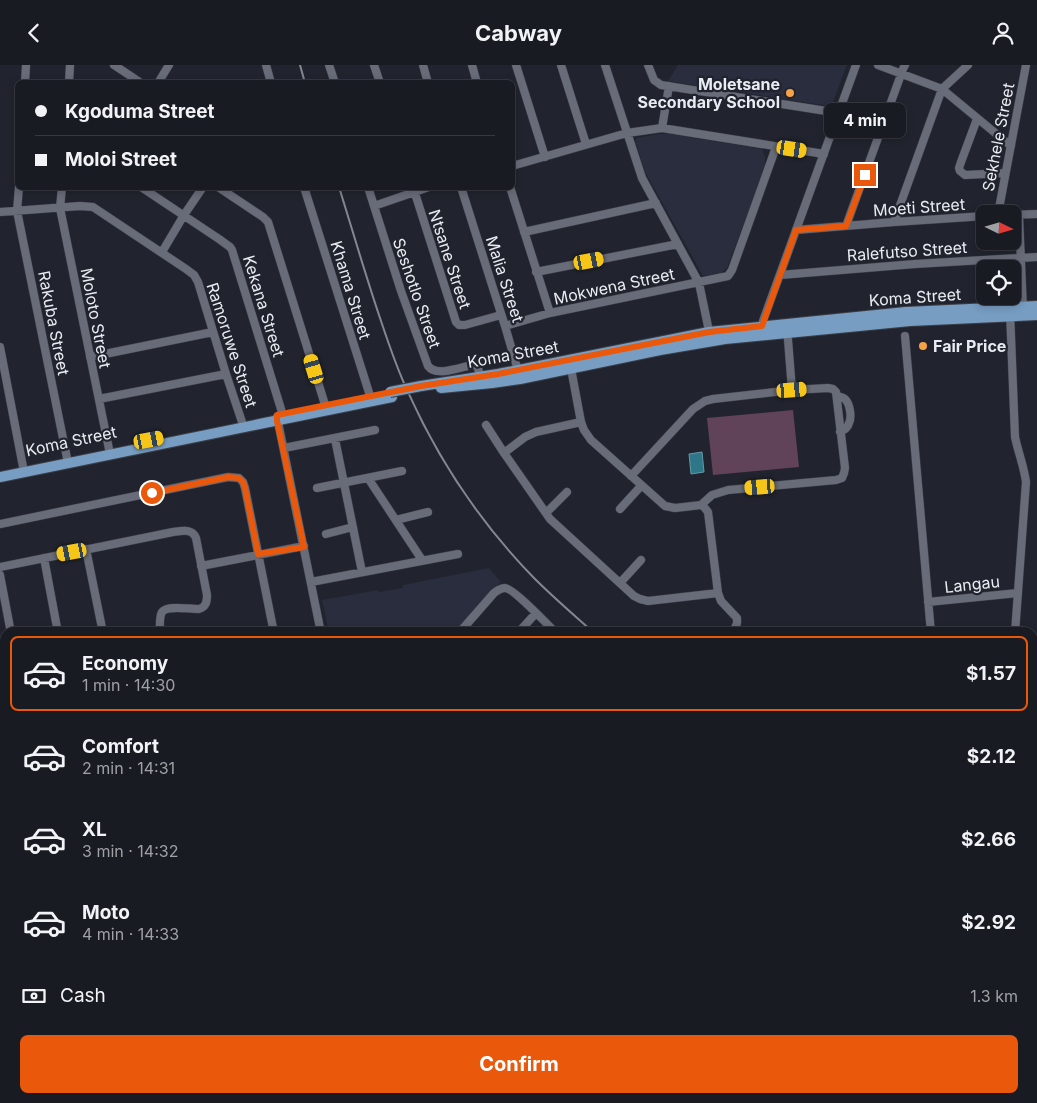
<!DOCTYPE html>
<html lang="en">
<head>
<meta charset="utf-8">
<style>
  :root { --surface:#191b22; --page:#22242a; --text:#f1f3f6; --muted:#9fa1a5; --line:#373940; --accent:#ea580c }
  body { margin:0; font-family:Inter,sans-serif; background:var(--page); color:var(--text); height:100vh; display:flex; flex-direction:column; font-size:19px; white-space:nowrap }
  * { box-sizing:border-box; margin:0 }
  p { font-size:16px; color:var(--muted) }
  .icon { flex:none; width:28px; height:28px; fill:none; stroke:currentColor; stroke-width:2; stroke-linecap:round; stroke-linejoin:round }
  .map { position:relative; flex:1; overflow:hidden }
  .side { position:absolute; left:0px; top:562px; width:1038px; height:476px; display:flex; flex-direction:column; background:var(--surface); border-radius:15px 15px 0 0; box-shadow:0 2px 8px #0003,0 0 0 1px var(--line) }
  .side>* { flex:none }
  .banner { position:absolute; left:15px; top:15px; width:500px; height:110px; border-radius:8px; box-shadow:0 2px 8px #0003,0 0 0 1px var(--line); display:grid; align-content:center; height:110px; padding:0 20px; background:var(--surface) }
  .needle { width:32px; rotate:95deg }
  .fabs { position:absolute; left:976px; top:140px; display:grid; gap:10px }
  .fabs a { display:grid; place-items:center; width:45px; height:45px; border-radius:8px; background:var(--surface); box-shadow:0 2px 8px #0003,0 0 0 1px var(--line); font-size:25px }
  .end { position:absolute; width:22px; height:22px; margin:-11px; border:6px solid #ea580c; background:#fff; box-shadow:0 0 0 2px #fff }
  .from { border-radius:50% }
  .bubble { position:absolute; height:35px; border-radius:8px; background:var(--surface); box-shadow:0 2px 8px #0003,0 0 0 1px var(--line); font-size:16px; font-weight:700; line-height:35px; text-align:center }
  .car { position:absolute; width:15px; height:30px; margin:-15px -8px; border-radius:6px; box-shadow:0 0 4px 1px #0007; background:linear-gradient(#f5c518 24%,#345 0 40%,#f5c518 0 76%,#345 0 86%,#f5c518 0) }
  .banner b { display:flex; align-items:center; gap:18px; height:48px; font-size:19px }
  .banner b+b { border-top:1px solid var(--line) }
  .banner i { width:12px; height:12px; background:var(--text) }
  ul { padding:9px 0 0; list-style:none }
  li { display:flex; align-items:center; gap:15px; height:75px; margin:0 10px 8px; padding:0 10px; border:2px solid transparent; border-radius:8px }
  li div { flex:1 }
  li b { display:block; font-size:19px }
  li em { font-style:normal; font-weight:700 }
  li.selected { border-color:var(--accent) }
  li>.icon { width:45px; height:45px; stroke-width:1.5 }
  .pay { display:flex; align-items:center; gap:12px; height:55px; padding:0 20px; font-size:19px }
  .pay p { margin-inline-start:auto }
  .cta { display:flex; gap:10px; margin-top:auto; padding:10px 20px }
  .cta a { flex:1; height:58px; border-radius:8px; background:var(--accent); color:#fff; font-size:20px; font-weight:700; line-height:58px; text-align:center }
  header { display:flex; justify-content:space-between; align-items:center; height:65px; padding:0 20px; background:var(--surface); font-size:22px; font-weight:700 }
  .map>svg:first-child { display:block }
  .built { fill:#292d3d }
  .green { fill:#604259 }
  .water { fill:#2e7788; stroke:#669aa8 }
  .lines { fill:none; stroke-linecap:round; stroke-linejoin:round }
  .minor-casing { stroke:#3c3e47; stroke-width:9 }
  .major-casing { stroke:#3c3e47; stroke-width:12 }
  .minor { stroke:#686b78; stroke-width:8 }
  .major { stroke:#779dc2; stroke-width:10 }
  .rail { stroke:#858790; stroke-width:2 }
  .major-bridge-casing { stroke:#3c3e47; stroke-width:12; stroke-linecap:butt }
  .major-bridge { stroke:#779dc2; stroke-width:10 }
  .route { stroke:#ea580c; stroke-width:6 }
  .poi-dot { fill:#f6a247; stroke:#21242e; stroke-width:2 }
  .labels { text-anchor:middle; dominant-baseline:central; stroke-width:4.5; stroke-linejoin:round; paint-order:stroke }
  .poi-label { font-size:16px; font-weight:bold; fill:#eaecf3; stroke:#21242e; text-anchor:end }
  .street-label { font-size:16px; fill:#eaecf3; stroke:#21242e }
</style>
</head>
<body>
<header><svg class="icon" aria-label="back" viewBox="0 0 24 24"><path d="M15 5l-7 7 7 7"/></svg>Cabway<svg class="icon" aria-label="person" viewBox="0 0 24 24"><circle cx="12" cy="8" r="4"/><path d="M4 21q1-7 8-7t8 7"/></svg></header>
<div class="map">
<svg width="1037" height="1038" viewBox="0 0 1037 1038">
  <rect width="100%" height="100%" fill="#21242e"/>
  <path class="built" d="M678,0h169l-15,40 -3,1 -161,-25z
    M659,69h11l92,15 3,9v9l-38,101 -6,5 -18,3 -58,-104 -9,-29v-5z
    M489,503l12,14 -46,50h-126l-7,-32 56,-10 1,2 24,-4v-3z
    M436,1034h142l-2,4h-143z
    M583,1034h58l3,4h-63z
    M642,1034h67l-2,4h-61z"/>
  <path class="green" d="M793,345l6,57 -86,8 -6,-57z"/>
  <path class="water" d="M702,387l2,20 -13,2 -2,-20z"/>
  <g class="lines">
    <defs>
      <path id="minor" d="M114,0l27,18
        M266,0l5,18
        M329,0l6,18
        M374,0l6,18
        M423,0l5,18
        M472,0l5,18
        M516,0l29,92
        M561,0l25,79
        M605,0l37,113 57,105 11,53
        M648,0l6,15 7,5 178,28
        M878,0l64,24 69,57
        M25,18l1,-18
        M69,18l1,-18
        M158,18l11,-18
        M977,54l-16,43 -2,6 1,3 5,4 40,-2
        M662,63l7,-42
        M512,101l115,-33 35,-5 162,26
        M19,122l-2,24 51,252
        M62,122l-2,21 50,246
        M141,122l78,52 11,8 2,3 49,159 2,11
        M218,122l45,30 5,5 59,189
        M304,122l68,215
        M368,122l33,104 27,75c9,12 35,0 49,-2l4,17
        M413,122l43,135 3,3h6l36,-10
        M461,122l44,139 14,48
        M510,122l40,126
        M374,141l55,-19
        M0,147l80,-6 13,1 93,62 8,6 4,7 28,92 18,54
        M998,149l28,-149
        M1012,150l25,-1
        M1019,150l4,95
        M894,157l48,-133 26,-24
        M846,161l57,-157 2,-4
        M796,165l98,-8 91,-6
        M524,167l132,-29
        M162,187l22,-37 19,-28
        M536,207l142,-28
        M780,210l135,-11 122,-7
        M1010,246l5,126c3,15 9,29 11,45l-11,151
        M505,261l45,-13 178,-37 4,-6 44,-123
        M787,262l5,63
        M763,267v-11l93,-256
        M905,271l26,297
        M0,282l24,125
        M90,292l123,-25
        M570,298l11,59 3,8 7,10 74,66 10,2 26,-3 3,2 4,5 10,81 3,8 16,17v5l-4,10
        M837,331c3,1 5,1 8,3 5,5 7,18 4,24 -1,5 -5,7 -9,9
        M99,334l127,-25
        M277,352l44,216
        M486,360l18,28 46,66 84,77 6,3 8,2 70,-8
        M335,374l27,133
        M284,383l91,-18
        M504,388l21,-16 11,-5 45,-10
        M631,411l62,-67 12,-8 8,-2 79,-9 36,-2 5,1 3,3 9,76 -1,5 -2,5 -6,2 -108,10 -16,5 -11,10
        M368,413l54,82
        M317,423l85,-17
        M620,444l21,-23
        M546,448l21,-21
        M396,455l32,-8
        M0,459l228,-47 11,1 4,4 2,6 29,145
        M326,469l27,-7
        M86,484l17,84
        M44,493l14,75
        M201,501l103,-20
        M0,502l173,-35c9,-1 19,-4 23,6l11,57c0,7 -1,12 -8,14 -9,0 -32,-4 -37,3 -3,5 -2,15 -2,21
        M0,510l11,58
        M311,517l147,-28
        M620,518l21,-23
        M928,537l90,-9
        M459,568l35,-40c3,-2 6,-5 11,-5 8,0 43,37 51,45
        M518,568l18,-20
        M0,654h5
        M1032,674l5,1
        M0,745l5,-16
        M1032,809l5,4
        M0,886l5,-15
        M0,899l5,2
        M0,947l5,1
        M0,1015l5,1
        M62,1034l13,4
        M263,1034l13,4
        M729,1034l5,4
        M955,1034l4,4
        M1013,1034l3,4
        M287,1038l1,-4
        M336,1038l1,-4
        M380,1038l1,-4
        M430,1038l3,-4
        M712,1038l2,-4
        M762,1038l2,-4
        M814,1038l3,-4
        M864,1038l3,-4"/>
      <path id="major" d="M421,321l77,-12 211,-42 197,-20 131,-6
        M441,323l51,-5 28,-4 140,-29 65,-11 185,-18 127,-6
        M0,412l392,-80"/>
    </defs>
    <use href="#minor" class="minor-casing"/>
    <use href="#major" class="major-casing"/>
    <use href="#minor" class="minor"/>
    <use href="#major" class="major"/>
    <path class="rail" d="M300,0l5,18
      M339,122c14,45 27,90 42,134 8,24 16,48 27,71 31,69 74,133 127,187 19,19 39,36 59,54
      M1032,910l5,4"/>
    <defs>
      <path id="major-bridge" d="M390,327l31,-6"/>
    </defs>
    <use href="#major-bridge" class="major-bridge-casing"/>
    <use href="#major-bridge" class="major-bridge"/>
  </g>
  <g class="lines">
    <path class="route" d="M152,428l76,-16 11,1 4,4 2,6 13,66 46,-7 -27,-126v-6l144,-29 77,-12 211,-42 53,-6 34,-96 50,-4 19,-51"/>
  </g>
  <g class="poi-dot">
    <circle cx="790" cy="28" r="5"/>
    <circle cx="923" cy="281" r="5"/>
  </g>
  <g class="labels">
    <g class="poi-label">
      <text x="780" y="19">Moletsane<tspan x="780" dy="18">Secondary School</tspan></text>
      <text x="933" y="281" text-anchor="start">Fair Price</text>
    </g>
    <g class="street-label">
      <text transform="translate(998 72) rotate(-79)">Sekhele Street</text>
      <text transform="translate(919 142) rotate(-4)">Moeti Street</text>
      <text transform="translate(907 186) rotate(-4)">Ralefutso Street</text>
      <text transform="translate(450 194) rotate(72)">Ntsane Street</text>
      <text transform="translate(505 214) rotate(72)">Malia Street</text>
      <text transform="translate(614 221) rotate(-12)">Mokwena Street</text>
      <text transform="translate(351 225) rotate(73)">Khama Street</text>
      <text transform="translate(417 228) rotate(71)">Seshotlo Street</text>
      <text transform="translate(915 232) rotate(-4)">Koma Street</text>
      <text transform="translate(264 241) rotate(73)">Kekana Street</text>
      <text transform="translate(96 253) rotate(79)">Moloto Street</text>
      <text transform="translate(54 258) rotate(79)">Rakuba Street</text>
      <text transform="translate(232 280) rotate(72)">Ramoruwe Street</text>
      <text transform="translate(513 289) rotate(-10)">Koma Street</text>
      <text transform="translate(71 376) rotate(-12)">Koma Street</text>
      <text transform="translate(972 519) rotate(-6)">Langau</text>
    </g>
  </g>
</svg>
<div class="fabs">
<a><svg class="needle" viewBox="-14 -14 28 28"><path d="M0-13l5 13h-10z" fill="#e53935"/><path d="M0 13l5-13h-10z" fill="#9fa1a5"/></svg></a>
<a><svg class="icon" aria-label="locate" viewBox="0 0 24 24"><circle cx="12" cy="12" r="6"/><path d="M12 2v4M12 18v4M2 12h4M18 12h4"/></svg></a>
</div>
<i class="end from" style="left:152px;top:428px"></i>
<i class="end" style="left:865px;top:110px"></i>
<div class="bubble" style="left:824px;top:38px;width:82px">4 min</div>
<i class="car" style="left:792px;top:84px;rotate:99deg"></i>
<i class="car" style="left:589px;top:196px;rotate:79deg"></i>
<i class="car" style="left:314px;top:304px;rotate:343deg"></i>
<i class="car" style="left:792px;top:325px;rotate:86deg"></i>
<i class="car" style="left:149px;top:375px;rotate:79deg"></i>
<i class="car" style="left:760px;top:422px;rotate:266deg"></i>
<i class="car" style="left:72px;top:487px;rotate:259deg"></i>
<div class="banner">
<b><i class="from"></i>Kgoduma Street</b>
<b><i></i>Moloi Street</b>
</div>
<section class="side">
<ul>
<li class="selected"><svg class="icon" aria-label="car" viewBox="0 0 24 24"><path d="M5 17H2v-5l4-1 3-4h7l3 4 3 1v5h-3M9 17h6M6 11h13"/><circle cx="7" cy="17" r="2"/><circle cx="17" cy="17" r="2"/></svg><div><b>Economy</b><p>1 min · 14:30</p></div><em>$1.57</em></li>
<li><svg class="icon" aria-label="car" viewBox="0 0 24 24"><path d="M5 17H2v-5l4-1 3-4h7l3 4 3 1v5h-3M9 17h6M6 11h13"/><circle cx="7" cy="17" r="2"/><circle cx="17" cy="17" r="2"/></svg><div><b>Comfort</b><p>2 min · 14:31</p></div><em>$2.12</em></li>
<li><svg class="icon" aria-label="car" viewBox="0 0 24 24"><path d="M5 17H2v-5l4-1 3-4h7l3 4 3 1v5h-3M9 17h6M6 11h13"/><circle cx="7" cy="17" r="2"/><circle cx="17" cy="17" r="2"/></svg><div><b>XL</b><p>3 min · 14:32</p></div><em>$2.66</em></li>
<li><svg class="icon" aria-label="car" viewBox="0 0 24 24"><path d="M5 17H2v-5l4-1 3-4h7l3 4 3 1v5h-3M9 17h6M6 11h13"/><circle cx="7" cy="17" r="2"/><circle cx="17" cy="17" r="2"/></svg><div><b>Moto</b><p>4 min · 14:33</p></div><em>$2.92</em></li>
</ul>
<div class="pay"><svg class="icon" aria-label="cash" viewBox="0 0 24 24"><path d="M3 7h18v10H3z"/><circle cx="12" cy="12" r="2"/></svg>Cash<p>1.3 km</p></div>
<div class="cta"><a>Confirm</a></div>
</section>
</div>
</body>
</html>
